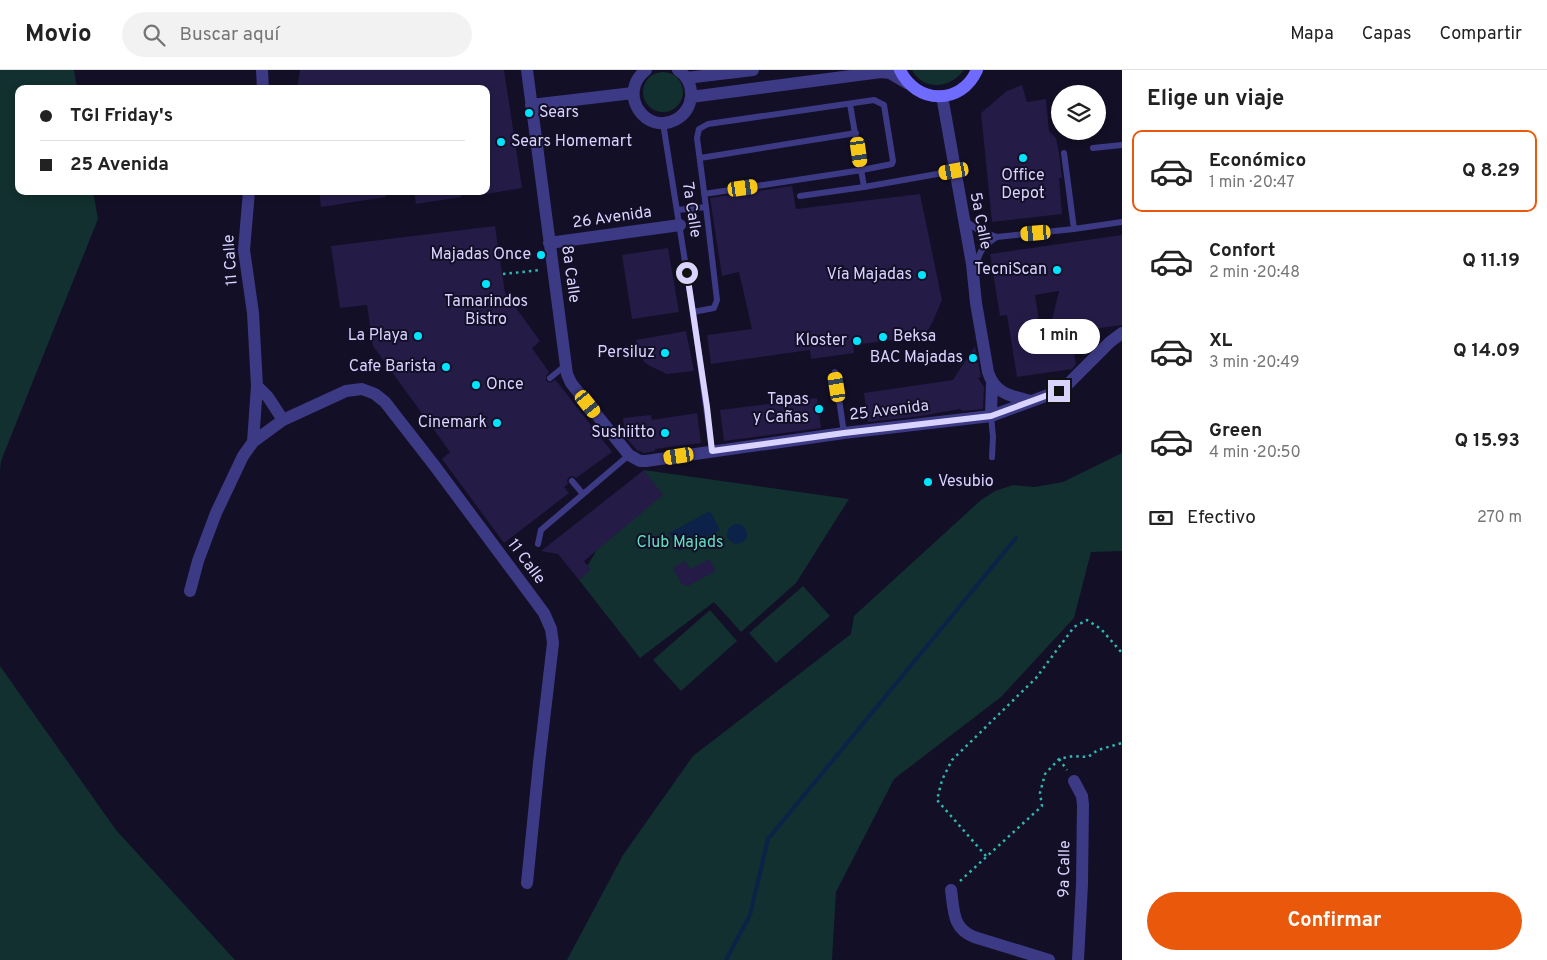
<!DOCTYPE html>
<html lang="es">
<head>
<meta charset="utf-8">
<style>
  :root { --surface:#fff; --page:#f2f2f2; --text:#222; --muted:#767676; --line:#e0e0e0; --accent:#ea580c }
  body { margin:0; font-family:Overpass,sans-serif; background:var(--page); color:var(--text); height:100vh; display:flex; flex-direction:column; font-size:19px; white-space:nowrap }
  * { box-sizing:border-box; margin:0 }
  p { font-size:16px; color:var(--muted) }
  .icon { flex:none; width:28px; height:28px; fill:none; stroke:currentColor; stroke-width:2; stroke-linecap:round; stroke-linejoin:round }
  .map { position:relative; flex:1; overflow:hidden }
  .drawer { display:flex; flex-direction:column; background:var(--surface); width:425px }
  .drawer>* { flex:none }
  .guide { position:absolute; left:15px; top:15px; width:475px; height:110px; border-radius:10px; box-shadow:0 2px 8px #0003; display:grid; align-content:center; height:110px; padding:0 25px; background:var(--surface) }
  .fabs { position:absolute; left:1051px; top:15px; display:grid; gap:10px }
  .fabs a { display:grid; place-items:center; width:55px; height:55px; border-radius:50%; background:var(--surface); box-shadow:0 2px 8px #0003; font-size:25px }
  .end { position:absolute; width:22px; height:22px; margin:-11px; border:6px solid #d9d4ff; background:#111; box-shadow:0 0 0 2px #111 }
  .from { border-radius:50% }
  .bubble { position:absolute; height:35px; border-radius:18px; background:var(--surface); box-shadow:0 2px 8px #0003; font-size:16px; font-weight:700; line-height:35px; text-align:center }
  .car { position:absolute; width:15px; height:30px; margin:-15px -8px; border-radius:6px; box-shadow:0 0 4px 1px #0007; background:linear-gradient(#f5c518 24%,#345 0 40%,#f5c518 0 76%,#345 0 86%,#f5c518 0) }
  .guide b { display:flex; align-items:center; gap:18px; height:48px; font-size:19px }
  .guide b+b { border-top:1px solid var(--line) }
  .guide i { width:12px; height:12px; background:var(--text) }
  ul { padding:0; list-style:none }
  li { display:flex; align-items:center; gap:15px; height:82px; margin:0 10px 8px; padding:0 15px; border:2px solid transparent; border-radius:10px }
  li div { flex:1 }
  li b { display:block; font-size:19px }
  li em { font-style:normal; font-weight:700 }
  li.on { border-color:var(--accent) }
  li>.icon { width:45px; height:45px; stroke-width:1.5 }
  h2 { padding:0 25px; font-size:22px; line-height:60px }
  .pay { display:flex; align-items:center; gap:12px; height:55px; padding:0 25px; font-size:19px }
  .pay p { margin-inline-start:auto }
  .action { display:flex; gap:10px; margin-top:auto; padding:10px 25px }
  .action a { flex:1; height:58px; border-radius:30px; background:var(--accent); color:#fff; font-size:20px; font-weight:700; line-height:58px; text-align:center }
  header { display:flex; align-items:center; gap:30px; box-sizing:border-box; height:70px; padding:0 25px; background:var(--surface); border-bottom:1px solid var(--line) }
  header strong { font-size:24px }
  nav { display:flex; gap:28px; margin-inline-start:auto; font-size:18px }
  .search { width:350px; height:45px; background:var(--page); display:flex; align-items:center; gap:12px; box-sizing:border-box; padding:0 18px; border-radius:28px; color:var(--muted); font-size:19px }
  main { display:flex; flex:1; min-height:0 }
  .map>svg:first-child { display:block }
  .green { fill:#12302f }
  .water { fill:#0c2248 }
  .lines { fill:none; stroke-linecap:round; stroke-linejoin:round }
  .stream { stroke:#0c2248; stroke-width:4 }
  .building { fill:#241b47; fill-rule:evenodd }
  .path { stroke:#2fb8b0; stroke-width:2.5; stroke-dasharray:2.5 4; stroke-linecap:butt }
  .lane { stroke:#3d3a85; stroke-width:6 }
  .street { stroke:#3d3a85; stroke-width:12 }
  .secondary { stroke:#6f6bff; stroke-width:12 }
  .route { stroke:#d9d4ff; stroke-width:6 }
  .poi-dot { fill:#00e5ff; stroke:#130f26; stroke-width:2 }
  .labels { text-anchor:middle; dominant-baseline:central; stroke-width:4; stroke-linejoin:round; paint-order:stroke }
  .poi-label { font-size:16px; fill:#d9d4ff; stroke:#130f26; text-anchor:end }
  .street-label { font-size:16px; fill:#d9d4ff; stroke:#130f26 }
  .park-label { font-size:16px; fill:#5fe0c0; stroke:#130f26 }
</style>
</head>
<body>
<header>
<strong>Movio</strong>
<div class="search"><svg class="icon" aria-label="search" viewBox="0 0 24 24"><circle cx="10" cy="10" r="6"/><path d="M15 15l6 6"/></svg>Buscar aquí</div>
<nav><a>Mapa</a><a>Capas</a><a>Compartir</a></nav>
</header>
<main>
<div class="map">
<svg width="1122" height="890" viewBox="0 0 1122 890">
  <rect width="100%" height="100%" fill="#130f26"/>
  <path class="green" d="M0,0h74l3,19h-58v102h74l5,28 -97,242 -1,10z
    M912,0h52c-13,18 -40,22 -52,0z
    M643 22a20 20 0 1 1 40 0a20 20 0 1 1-40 0Z
    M1122,383v98l-31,1 -17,66 -73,79 -107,82 -58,113 -4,68h-265l56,-105 70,-99 158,-122 3,-18 127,-116 14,-9 18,-6 21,2 29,-5z
    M644,400l205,29 -53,84 -55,49 -27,-30 -74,56 -61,-78z
    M803,516l27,30 -54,47 -27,-30z
    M710,540l27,31 -56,50 -28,-31z
    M0,596l116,164 119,130h-235z"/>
  <path class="water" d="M710,441l10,19 -41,21 -10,-18z
    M727 464a10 10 0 1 1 20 0a10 10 0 1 1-20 0Z"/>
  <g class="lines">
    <path class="stream" d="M726,890l24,-45 18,-76 248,-301"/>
  </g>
  <path class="building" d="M300,0h204l18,118 -36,6v-105h-189z
    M1022,15l5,17 19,-3 3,32 7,7 3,15 3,25h-3l3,36 -70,8 -11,-109 26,-22z
    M792,116l4,23 124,-15 22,106 -9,21 -8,15 -72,9 1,8 -43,6 -1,-9 -99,14 -4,-29 45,-6 -13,-57 -17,4 -12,-78z
    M319,121h66l1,6 -65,10z
    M414,121h46l1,6 -45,7z
    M495,156l10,67 35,48 -8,7 17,24 -3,4v5l4,2 5,-3 3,3 54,69 -36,26 -3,-2 -4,1 -2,3 1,4 -4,3 5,6 -65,50 -62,-84 8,-7 -77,-106 -6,-41 -27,3 -9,-62z
    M1122,165v90l-51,7 5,32 -4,5 -55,8 -10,-62 -7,1 -10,-62zM1059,221l-15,62 -9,-58z
    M668,178l11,64 -47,7 -10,-64z
    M686,261l8,40 -27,3 -17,-8 -6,-4 -6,-13 -2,-9z
    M975,276l6,31 -3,1 6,9 -1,22 -20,2 -3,-2 -39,7 -53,6 -4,-29 89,-13z
    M817,328l4,30 -97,13 -4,-31z
    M697,343l4,30 -46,6v2l-11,2 -7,-3 -12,-13 -2,-19 28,-3 1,5z
    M644,400l19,25 -79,66 7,9 -12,10 -21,-26 -17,-3z
    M709,489l7,12 -28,15 -6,-2 -9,-16 12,-7 5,8z"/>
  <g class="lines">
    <path class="path" d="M503,204l38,-4
      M1059,689l8,11
      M986,786l-49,-56 5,-20 10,-20 84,-82 38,-51 13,-7 14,9 21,24
      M960,811l82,-75 -2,-13 5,-19 14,-15 14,-3 15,1 10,-7 24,-7"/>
    <path class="lane" d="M850,34l14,83 90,-16
      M663,53l31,195 18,133
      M1093,78l29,-3
      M1064,83l10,76
      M700,88l156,-25
      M800,126l64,-9
      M677,140l29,-3
      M966,151l12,9 19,7 77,-8 48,-7
      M976,197c2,-15 8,-22 21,-30
      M693,242l21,-4 3,-8 -11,-93 -9,-69 2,-9 9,-5 166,-24 10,5 9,56 -1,3 -30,6 -158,24
      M835,302l9,61
      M550,308l16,-13
      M991,346l2,21 -1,20
      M572,411l11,13
      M538,474l3,-14 88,-75"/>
    <path class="street" d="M262,0l1,19
      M527,0l40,304 4,9 58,72 11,6h6l198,-28 147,-17 68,-25 9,-7 42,-42 12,-9
      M646,0c-30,23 0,67 31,49 8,-5 13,-13 14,-22 1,-11 -4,-21 -13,-27
      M686,8l67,-8
      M942,26l30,168 4,39 12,69c7,22 23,24 43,29
      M691,27l190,-25 9,1 17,10
      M531,35l102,-12
      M249,121l-5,59 9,63 4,73 -4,56
      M549,173l131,-18
      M257,316l11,11 15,23
      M991,346l1,-34
      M190,521l8,-30 18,-48 27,-57 10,-14 30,-22 63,-29 16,-2 13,5 10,8 49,63 110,148 7,16 2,14 -14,120 -12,120
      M1074,711l8,15 1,9 -1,79 -4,76
      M951,820c3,20 1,38 23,47l75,23"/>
    <path class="secondary" d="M900,0c16,34 61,36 77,0"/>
  </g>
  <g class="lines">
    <path class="route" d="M687,203l20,134 5,44 132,-18 147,-17 68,-25"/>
  </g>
  <g class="poi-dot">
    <circle cx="529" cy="43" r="5"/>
    <circle cx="501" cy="72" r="5"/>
    <circle cx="1023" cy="88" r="5"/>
    <circle cx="541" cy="185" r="5"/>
    <circle cx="1057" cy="200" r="5"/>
    <circle cx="922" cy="205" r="5"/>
    <circle cx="486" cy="214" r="5"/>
    <circle cx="418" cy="266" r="5"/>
    <circle cx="883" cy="267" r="5"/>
    <circle cx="857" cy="271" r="5"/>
    <circle cx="665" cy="283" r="5"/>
    <circle cx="973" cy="288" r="5"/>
    <circle cx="446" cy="297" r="5"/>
    <circle cx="476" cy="315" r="5"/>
    <circle cx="819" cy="339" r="5"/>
    <circle cx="497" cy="353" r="5"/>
    <circle cx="665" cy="363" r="5"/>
    <circle cx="928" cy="412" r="5"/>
  </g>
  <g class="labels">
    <g class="poi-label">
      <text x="539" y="43" text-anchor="start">Sears</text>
      <text x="511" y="72" text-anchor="start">Sears Homemart</text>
      <text x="1023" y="106" text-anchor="middle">Office<tspan x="1023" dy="18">Depot</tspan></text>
      <text x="531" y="185">Majadas Once</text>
      <text x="1047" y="200">TecniScan</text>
      <text x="912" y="205">Vía Majadas</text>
      <text x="486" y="232" text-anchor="middle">Tamarindos<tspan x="486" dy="18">Bistro</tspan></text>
      <text x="408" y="266">La Playa</text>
      <text x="893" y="267" text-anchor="start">Beksa</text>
      <text x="847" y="271">Kloster</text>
      <text x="655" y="283">Persiluz</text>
      <text x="963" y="288">BAC Majadas</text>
      <text x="436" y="297">Cafe Barista</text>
      <text x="486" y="315" text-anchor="start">Once</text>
      <text x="809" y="330">Tapas<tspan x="809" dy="18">y Cañas</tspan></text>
      <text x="487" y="353">Cinemark</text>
      <text x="655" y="363">Sushiitto</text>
      <text x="938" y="412" text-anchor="start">Vesubio</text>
    </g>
    <g class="street-label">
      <text transform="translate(691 140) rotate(81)">7a Calle</text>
      <text transform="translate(612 148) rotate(-8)">26 Avenida</text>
      <text transform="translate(980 151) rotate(79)">5a Calle</text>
      <text transform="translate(231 190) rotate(-94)">11 Calle</text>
      <text transform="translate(570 204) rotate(82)">8a Calle</text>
      <text transform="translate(889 341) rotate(-7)">25 Avenida</text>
      <text transform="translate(526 492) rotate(53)">11 Calle</text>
      <text transform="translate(1065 799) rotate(-89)">9a Calle</text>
    </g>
    <g class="park-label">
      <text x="680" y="473">Club Majads</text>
    </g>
  </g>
</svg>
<div class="fabs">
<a><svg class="icon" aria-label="layers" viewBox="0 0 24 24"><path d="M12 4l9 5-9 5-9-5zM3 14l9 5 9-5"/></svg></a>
</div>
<i class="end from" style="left:687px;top:203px"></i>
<i class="end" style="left:1059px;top:321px"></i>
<div class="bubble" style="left:1018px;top:249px;width:82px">1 min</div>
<i class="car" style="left:859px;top:82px;rotate:172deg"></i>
<i class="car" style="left:954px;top:101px;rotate:260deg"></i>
<i class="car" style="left:743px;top:118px;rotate:82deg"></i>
<i class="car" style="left:1036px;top:163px;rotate:265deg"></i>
<i class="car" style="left:837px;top:317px;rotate:351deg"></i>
<i class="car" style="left:588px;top:334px;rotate:141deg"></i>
<i class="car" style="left:679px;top:386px;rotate:261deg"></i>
<div class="guide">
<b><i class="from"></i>TGI Friday's</b>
<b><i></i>25 Avenida</b>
</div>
</div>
<section class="drawer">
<h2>Elige un viaje</h2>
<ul>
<li class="on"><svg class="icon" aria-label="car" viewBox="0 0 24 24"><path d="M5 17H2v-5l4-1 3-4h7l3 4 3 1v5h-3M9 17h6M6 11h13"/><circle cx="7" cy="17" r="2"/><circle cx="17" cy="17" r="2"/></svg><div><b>Económico</b><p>1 min · 20:47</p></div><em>Q 8.29</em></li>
<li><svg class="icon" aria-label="car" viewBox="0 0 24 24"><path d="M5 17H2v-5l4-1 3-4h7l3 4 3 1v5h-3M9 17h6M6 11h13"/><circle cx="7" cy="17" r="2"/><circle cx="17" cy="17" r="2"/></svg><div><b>Confort</b><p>2 min · 20:48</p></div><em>Q 11.19</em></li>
<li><svg class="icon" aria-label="car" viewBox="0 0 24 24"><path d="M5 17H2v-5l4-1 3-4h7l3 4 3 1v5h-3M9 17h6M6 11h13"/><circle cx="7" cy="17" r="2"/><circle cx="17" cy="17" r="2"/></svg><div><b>XL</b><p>3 min · 20:49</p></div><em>Q 14.09</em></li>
<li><svg class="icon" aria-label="car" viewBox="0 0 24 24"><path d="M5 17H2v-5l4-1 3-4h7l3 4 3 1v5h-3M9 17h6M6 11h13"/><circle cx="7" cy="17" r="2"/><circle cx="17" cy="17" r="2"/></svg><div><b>Green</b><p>4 min · 20:50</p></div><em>Q 15.93</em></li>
</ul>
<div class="pay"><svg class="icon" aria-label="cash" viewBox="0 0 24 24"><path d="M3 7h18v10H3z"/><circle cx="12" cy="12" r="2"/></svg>Efectivo<p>270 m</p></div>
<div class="action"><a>Confirmar</a></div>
</section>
</main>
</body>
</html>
